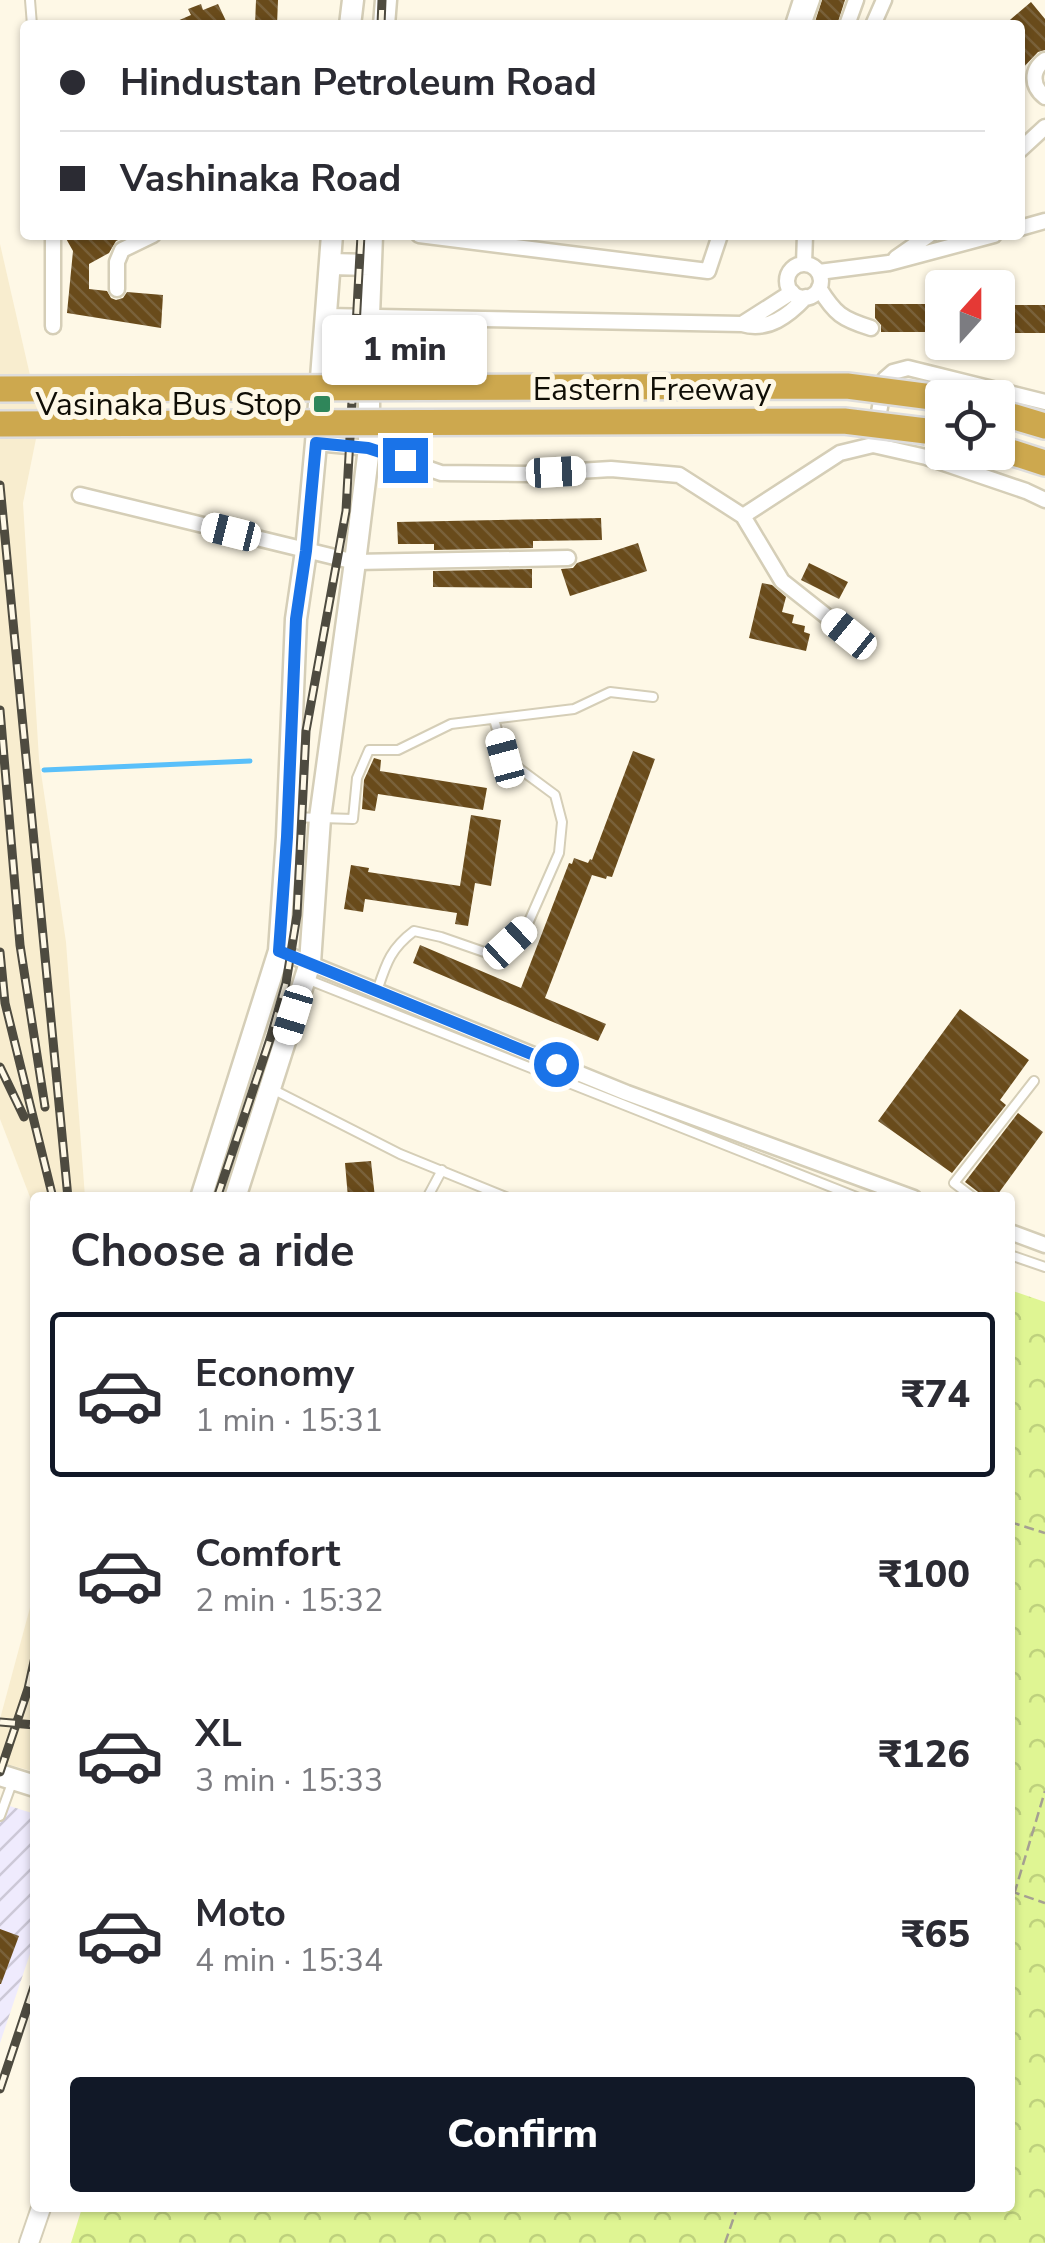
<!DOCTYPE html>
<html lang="en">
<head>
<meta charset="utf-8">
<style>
  :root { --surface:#fff; --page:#f2f2f3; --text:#2b2b33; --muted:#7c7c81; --line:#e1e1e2; --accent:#111827 }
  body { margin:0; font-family:"Nunito Sans",sans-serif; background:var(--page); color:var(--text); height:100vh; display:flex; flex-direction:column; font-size:38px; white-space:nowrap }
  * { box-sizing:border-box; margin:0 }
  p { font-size:32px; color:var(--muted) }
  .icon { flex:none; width:55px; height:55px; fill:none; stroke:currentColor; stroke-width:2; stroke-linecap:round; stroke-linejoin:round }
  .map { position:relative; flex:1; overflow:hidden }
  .side { position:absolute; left:30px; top:1192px; width:985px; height:1020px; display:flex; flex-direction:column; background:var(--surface); border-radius:10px; box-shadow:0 2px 8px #0004 }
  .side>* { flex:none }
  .top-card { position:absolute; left:20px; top:20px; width:1005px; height:220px; border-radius:10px; box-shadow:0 2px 8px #0004; display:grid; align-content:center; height:220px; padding:0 40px; background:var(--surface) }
  .needle { width:65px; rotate:21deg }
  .buttons { position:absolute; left:925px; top:270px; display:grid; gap:20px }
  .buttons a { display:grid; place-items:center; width:90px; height:90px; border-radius:10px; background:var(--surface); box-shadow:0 2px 8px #0004; font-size:50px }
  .end { position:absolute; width:45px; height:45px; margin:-22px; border:12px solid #1a73e8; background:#fff; box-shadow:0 0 0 5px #fff }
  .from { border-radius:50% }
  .bubble { position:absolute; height:70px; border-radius:10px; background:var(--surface); box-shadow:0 2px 8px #0004; font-size:32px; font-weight:800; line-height:70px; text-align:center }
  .car { position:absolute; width:30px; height:60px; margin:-30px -15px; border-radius:12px; box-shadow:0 0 8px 2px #0007; background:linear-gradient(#fff 24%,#345 0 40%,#fff 0 76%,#345 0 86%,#fff 0) }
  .top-card b { display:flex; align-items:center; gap:35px; height:95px; font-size:38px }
  .top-card b+b { border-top:2px solid var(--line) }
  .top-card i { width:25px; height:25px; background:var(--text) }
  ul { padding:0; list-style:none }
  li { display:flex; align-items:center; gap:30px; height:165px; margin:0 20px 15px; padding:0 20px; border:5px solid transparent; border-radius:10px }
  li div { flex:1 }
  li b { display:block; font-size:38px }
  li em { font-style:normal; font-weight:800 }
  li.active { border-color:var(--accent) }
  li>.icon { width:90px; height:90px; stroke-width:1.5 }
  h2 { padding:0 40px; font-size:45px; line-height:120px }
  .action { display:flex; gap:20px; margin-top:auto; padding:20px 40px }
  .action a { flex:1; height:115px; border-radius:10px; background:var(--accent); color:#fff; font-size:40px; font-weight:800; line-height:115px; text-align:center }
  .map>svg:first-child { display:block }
  .built { fill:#f8edcf }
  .industrial { fill:url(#industrial-furrows) }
  .forest { fill:url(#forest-crowns) }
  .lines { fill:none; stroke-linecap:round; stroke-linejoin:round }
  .stream { stroke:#5ac0fa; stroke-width:5 }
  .building { fill:url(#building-back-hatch) }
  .service-casing { stroke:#d5ceb7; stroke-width:12 }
  .minor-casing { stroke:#d5ceb7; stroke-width:19 }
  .tertiary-casing { stroke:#d5ceb7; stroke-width:22 }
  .secondary-casing { stroke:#d5ceb7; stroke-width:25 }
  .motorway-casing { stroke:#dedddc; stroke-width:30 }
  .path { stroke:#a5a092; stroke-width:2.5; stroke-dasharray:10 5; stroke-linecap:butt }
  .service { stroke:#fff; stroke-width:8 }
  .minor { stroke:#fff; stroke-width:14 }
  .tertiary { stroke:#fff; stroke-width:18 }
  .secondary { stroke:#fff; stroke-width:20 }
  .motorway { stroke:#cda84e; stroke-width:25 }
  .rail-casing { stroke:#4e4b40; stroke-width:9 }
  .rail { stroke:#fef8e6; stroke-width:5; stroke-dasharray:15; stroke-linecap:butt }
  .motorway-bridge-casing { stroke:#dedddc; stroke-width:30; stroke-linecap:butt }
  .motorway-bridge { stroke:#cda84e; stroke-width:25 }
  .route { stroke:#1a73e8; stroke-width:12 }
  .poi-dot { fill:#2f865a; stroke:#fef8e6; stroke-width:4 }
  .labels { text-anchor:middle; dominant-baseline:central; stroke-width:10; stroke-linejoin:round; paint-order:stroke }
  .street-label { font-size:32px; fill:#100e06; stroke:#fef8e6 }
  .poi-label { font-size:32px; fill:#100e06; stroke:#fef8e6; text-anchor:end }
</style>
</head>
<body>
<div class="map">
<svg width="1045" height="2243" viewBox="0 0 1045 2243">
  <defs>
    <pattern id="industrial-furrows" width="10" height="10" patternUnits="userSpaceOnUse" patternTransform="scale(2.5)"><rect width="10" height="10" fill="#efebfd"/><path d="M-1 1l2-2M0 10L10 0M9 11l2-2" fill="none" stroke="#ccc8d7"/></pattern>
    <pattern id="forest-crowns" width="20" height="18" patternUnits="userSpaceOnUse" patternTransform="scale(2.5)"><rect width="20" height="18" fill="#dff593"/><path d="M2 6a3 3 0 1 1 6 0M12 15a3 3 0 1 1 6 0" fill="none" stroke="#bed17d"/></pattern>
    <pattern id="building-back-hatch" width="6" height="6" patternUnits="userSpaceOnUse" patternTransform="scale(2.5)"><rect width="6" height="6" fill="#694b1b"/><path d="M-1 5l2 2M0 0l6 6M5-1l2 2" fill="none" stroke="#79613a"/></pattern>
  </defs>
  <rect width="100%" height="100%" fill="#fef8e6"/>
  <path class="built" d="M0,244l40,175 -17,84 16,256 27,183 19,255 -50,1v12l-35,-91z
    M35,1589v183l-35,-10v-43z"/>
  <path class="industrial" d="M0,1803l35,11v125l-35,104z"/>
  <path class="forest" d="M1010,1290l35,12v941h-974l11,-35h928z"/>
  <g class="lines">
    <path class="stream" d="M44,770l206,-9"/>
  </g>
  <path class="building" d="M256,0h22l-1,25h-22z
    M822,0h23l-8,25h-23z
    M1031,2l14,17v31l-7,2 -18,19v-46h-16z
    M201,4l2,6 15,-6 8,17 -9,4h-49l23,-10 -3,-6z
    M64,235h65l-13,6 -7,12 -20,11v25l18,2 4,7 5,2 7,-2 4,-6 36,3 -2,33 -94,-15 6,-62z
    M875,304h67v28h-61v-7l-6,-7z
    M998,305h47v28h-47z
    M601,518l1,22 -69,1v7l-99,2v-6h-36l-1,-22z
    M638,543l9,28 -77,25 -9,-27 12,-1 4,-5z
    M809,563l39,19 -9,17 -38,-19z
    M532,569v19l-99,-1v-16z
    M762,583l10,2 14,12 -4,15 12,3 -2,8 13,3 -1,6 6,2 -4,17 -57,-13z
    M633,751l22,8 -43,118 -5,-1 -1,3 -14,-4 -47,123 61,26 -8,17 -185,-78 7,-18 101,43 48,-125 3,1 2,-6 14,5 2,-4 2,1z
    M374,758l7,2 -1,11 107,17 -4,22 -105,-16 -3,17 -13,-2 2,-29z
    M471,815l30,5 -10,66 -16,-3 -7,43 -13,-2 2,-11 -92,-14 -2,13 -19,-3 7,-44 18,3 -1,4 92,14z
    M960,1009l69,51 -29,40 6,5 -54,68 -74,-52z
    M1018,1113l25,19 -48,66h-9l-21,-16z
    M371,1161l4,37h-27l-3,-35z
    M0,1929l19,7 -18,48h-1z"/>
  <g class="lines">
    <defs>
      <path id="service" d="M30,0l2,25
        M290,817l63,2 4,-41 12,-28h29l53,-26 123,-15 36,-17 43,5
        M309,980l550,218
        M377,991c9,-27 13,-42 37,-60l27,6 46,16 23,-10 16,-15 33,-75 3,-31 -7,-27 -50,-37 -11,-39
        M274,1090l126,64 108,44
        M427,1198l15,-28
        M974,1198l-20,-15 80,-102
        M1010,1255l35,12
        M0,1816l12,-33"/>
      <path id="minor" d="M793,25l8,-25
        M803,25l9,-25
        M847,25l9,-25
        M873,25l11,-25
        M1045,60c-14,10 -14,26 0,37
        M1020,150l25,-23
        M1020,228l25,-7
        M53,235v91
        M419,235l289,36 12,-36
        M896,258l33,-23
        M804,264l1,-29
        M787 281a17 17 0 1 1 34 0a17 17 0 1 1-34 0Z
        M819,272l70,-9 105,-28
        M819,288c16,26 23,31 52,40
        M117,289v-27l5,-12 31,-15
        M326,316l416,8c26,8 47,-9 64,-27
        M742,324l50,-32
        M876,429l9,-50 8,-7 15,-4 137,34
        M316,443l53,5 72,25 88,1 82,-5 68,6 64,41 97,-63 33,-8 53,12 100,34 19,9
        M80,495l275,67 213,-4
        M743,516l39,65 67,53
        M279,951l348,142 287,105
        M1010,1232l35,13"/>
      <path id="tertiary" d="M29,2243l12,-35"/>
      <path id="secondary" d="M350,25l3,-25
        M384,25l2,-25
        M331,264l39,1
        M201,1198l78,-247 8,-114 9,-218 10,-68 10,-108 16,-208
        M235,1198l75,-235 10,-145 35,-256 14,-114v-132l3,-81
        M0,1775l35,11"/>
      <path id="motorway" d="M998,412l47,14
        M998,448l47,15"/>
    </defs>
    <use href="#service" class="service-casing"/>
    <use href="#minor" class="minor-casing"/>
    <use href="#tertiary" class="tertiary-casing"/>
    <use href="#secondary" class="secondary-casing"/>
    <use href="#motorway" class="motorway-casing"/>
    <path class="path" d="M1010,1522l35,11
      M1010,1891l35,12
      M1010,1908l35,-117
      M725,2243l12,-35"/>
    <use href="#service" class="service"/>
    <use href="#minor" class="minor"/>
    <use href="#tertiary" class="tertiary"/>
    <use href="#secondary" class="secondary"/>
    <use href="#motorway" class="motorway"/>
    <defs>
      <path id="rail" d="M381,25l1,-25
        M0,485l68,713
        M0,710l20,235 25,162
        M0,952l5,51 48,195
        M0,1067l24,50
        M217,1198l54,-162 15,-53 11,-68 9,-184 40,-220 15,-276
        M0,1722l35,3
        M0,1772l28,-83 7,-32
        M0,2089l35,-105"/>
    </defs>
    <use href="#rail" class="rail-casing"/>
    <use href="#rail" class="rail"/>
    <defs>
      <path id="motorway-bridge" d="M0,389l847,-3 85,11
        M0,424l844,-3 82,10"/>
    </defs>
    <use href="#motorway-bridge" class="motorway-bridge-casing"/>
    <use href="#motorway-bridge" class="motorway-bridge"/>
  </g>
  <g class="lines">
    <path class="route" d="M405,460l-37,-12 -52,-5 -10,108 -10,68 -9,218 -8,114 277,113"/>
  </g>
  <rect class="poi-dot" x="312" y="394" width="20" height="20" rx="5"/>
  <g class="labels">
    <g class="street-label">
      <text x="652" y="389">Eastern Freeway</text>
    </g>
    <g class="poi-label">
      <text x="302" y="404">Vasinaka Bus Stop</text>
    </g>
  </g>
</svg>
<div class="buttons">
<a><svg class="needle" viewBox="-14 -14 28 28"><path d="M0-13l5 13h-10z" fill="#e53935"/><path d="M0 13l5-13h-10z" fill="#7c7c81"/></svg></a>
<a><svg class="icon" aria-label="locate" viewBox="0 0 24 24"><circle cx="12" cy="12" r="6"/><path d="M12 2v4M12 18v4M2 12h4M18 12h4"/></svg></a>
</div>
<i class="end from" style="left:556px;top:1064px"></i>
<i class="end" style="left:405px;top:460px"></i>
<div class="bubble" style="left:322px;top:315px;width:165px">1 min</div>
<i class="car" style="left:556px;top:472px;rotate:87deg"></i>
<i class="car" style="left:231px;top:532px;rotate:284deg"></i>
<i class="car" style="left:849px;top:634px;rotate:309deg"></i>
<i class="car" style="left:505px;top:758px;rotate:345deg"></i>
<i class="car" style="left:510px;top:943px;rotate:47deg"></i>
<i class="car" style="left:293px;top:1015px;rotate:197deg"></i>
<div class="top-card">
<b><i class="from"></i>Hindustan Petroleum Road</b>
<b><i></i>Vashinaka Road</b>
</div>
<section class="side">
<h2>Choose a ride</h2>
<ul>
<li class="active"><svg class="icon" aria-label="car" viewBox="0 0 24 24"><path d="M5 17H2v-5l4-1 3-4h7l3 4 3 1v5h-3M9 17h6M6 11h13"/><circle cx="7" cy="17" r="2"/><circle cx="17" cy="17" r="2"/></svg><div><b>Economy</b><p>1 min · 15:31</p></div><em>₹74</em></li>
<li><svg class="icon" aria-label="car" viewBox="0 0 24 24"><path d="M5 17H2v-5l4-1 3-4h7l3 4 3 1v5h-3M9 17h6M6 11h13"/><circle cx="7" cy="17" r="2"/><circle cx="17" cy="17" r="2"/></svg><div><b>Comfort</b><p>2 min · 15:32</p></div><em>₹100</em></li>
<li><svg class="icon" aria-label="car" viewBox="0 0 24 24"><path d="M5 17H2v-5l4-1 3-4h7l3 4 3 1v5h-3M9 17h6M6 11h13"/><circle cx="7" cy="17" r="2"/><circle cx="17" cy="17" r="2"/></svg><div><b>XL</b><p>3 min · 15:33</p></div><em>₹126</em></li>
<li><svg class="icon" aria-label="car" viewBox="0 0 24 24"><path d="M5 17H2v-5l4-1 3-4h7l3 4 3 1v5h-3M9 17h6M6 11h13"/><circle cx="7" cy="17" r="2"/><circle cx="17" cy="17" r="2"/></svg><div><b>Moto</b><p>4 min · 15:34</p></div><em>₹65</em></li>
</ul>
<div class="action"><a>Confirm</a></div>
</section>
</div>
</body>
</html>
